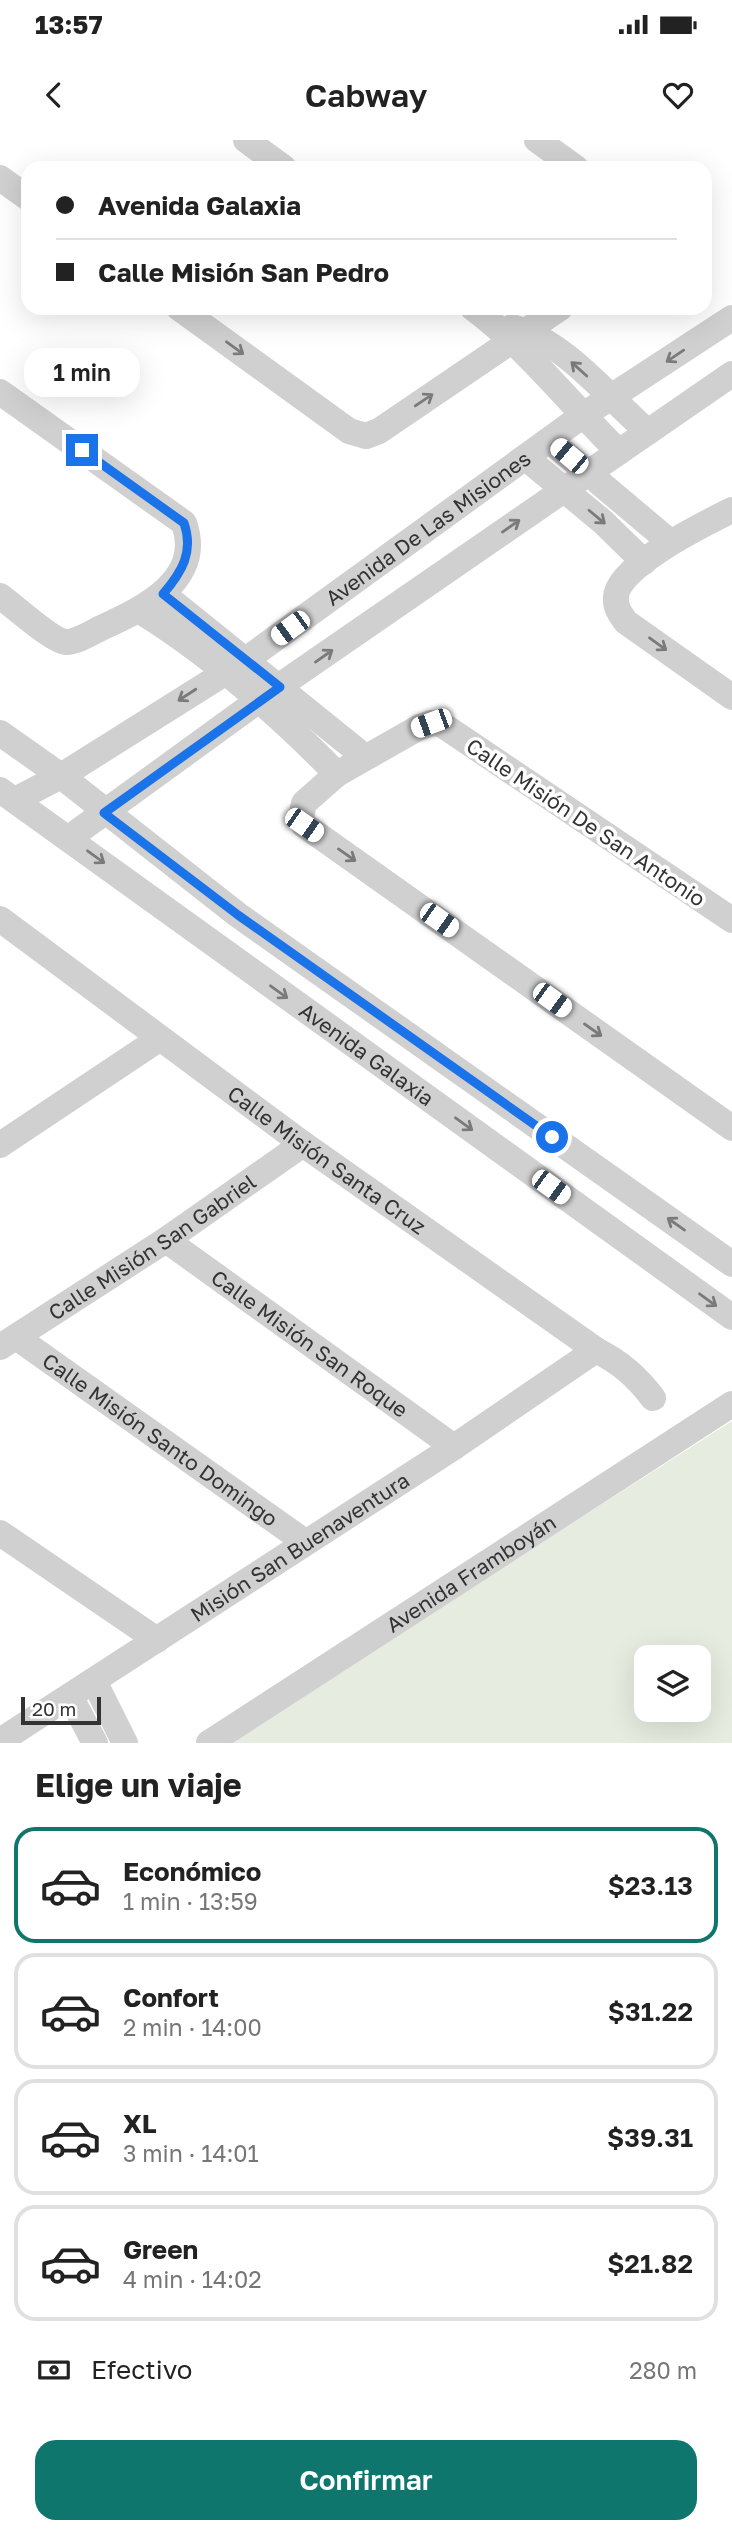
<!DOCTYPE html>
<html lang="es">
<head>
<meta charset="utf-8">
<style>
  :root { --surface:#fff; --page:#f6f6f6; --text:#222; --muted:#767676; --line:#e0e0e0; --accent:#0f766e }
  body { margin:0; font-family:"Golos Text",sans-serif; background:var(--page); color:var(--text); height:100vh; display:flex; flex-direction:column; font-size:26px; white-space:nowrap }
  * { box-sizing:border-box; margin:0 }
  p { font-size:23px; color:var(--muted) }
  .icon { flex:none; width:38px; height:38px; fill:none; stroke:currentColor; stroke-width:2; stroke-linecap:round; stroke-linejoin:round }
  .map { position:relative; height:1603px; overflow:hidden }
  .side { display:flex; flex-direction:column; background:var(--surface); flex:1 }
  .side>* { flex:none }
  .hud { position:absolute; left:21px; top:21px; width:691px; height:154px; border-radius:21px; box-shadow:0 7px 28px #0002; display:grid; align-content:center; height:154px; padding:0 35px; background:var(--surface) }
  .buttons { position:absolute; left:634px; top:1505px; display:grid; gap:14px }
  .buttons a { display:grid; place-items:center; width:77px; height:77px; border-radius:14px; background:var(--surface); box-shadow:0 7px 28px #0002; font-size:35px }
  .scale { position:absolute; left:21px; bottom:18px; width:80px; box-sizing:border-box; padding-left:7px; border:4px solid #333; border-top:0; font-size:19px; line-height:24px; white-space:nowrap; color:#333; -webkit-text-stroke:5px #fff; paint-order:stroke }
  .end { position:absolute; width:32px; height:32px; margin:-16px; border:9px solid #1a73e8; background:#fff; box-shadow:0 0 0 4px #fff }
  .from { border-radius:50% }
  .bubble { position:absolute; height:49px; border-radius:21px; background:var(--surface); box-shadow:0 7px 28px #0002; font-size:23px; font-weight:600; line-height:49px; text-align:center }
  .car { position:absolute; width:21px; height:42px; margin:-21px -10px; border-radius:9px; box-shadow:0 0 5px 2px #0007; background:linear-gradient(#fff 24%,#345 0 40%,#fff 0 76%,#345 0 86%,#fff 0) }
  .hud b { display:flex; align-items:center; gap:24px; height:66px; font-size:26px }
  .hud b+b { border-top:2px solid var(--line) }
  .hud i { width:18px; height:18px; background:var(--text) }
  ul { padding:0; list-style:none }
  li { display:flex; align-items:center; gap:21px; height:116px; margin:0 14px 10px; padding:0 21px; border:4px solid var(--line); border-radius:21px }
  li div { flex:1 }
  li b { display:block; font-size:26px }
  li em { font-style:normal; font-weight:600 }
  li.selected { border-color:var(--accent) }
  li>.icon { width:63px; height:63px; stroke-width:1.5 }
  h2 { padding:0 35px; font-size:32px; line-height:84px }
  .pay { display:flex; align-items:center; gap:18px; height:77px; padding:0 35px; font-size:26px }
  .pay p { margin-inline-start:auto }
  .primary-button { display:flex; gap:14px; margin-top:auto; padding:14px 35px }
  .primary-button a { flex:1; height:80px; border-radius:21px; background:var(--accent); color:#fff; font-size:28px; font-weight:600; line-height:80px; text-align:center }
  .status { display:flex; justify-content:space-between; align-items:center; height:49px; padding:0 35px; background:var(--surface); direction:ltr }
  .status svg { height:19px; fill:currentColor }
  header { display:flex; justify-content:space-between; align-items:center; height:91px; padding:0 35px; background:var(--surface); font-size:32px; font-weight:600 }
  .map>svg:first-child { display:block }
  .green { fill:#e6ecdf; fill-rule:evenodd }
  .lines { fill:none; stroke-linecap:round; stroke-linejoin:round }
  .minor { stroke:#d0d0d0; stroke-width:26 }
  .oneway { stroke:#7a7a7a }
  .route { stroke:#1a73e8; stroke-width:9 }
  .labels { text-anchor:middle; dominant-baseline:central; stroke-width:7; stroke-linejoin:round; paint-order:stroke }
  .street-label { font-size:21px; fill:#333; stroke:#fff }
</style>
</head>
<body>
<div class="status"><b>13:57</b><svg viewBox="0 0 49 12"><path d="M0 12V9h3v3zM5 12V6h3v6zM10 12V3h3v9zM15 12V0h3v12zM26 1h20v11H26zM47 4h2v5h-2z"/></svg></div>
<header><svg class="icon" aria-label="back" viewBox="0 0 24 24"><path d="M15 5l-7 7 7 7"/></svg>Cabway<svg class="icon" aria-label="heart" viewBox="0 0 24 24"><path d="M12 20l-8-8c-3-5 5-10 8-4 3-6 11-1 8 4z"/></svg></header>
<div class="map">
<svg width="732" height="1603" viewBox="0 0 732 1603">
  <rect width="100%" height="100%" fill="#fff"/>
  <path class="green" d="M732,1281v322h-504zM646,1517h52v53h-52z"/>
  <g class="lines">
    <g class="minor">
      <path d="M246,0l38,28"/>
      <path d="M537,0l39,28"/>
      <path d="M0,38l28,20"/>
      <path d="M179,168l170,123 17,5 13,-5 181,-123"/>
      <path d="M473,168c55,41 97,96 146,144"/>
      <path d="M512,187c53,15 95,69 136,105"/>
      <path d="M0,252l184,131c20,57 -41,86 -83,105 -10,5 -24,14 -35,14 -14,-1 -53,-37 -66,-46"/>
      <path d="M550,301l120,101"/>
      <path d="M526,318l77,64 41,40"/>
      <path d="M732,370c-26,13 -115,56 -116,87 -1,10 4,17 10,25l106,75"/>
      <path d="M163,454l202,163"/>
      <path d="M140,471c73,45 137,102 197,163"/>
      <path d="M0,593l61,43 177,139 494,349"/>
      <path id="s1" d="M0,650l732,527"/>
      <path id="s2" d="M15,660l46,-24 186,-117 335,-243 150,-98"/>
      <path d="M69,698l190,-138 473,-326"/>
      <path id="s3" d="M0,779l303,225 293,206c25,13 40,26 57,48"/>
      <path d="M732,780l-291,-196 -10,-1 -13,5 -81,46 -33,29 -3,14 3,8 428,303"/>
      <path d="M0,1005l159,-106"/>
      <path id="s4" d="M166,1100l288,207"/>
      <path id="s5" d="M16,1197l289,205"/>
      <path id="s6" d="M0,1207l166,-107 137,-96"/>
      <path d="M0,1393l157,107"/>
      <path d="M94,1541l31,62"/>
      <path d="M70,1556l25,47"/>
      <path id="s7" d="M0,1601l454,-294 142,-97"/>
      <path id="s8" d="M209,1603l523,-339"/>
    </g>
  </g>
  <defs><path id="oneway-shaft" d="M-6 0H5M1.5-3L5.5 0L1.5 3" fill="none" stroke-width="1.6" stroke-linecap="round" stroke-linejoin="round" transform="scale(1.75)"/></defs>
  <g class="oneway">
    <use href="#oneway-shaft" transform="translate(235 208) rotate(36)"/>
    <use href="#oneway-shaft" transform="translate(675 216) rotate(146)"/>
    <use href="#oneway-shaft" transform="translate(579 229) rotate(-138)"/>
    <use href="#oneway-shaft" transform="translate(424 260) rotate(-34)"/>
    <use href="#oneway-shaft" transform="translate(597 377) rotate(40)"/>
    <use href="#oneway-shaft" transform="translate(511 386) rotate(-35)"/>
    <use href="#oneway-shaft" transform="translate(658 504) rotate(36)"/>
    <use href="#oneway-shaft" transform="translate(324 516) rotate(-35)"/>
    <use href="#oneway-shaft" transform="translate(187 555) rotate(147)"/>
    <use href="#oneway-shaft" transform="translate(347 715) rotate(35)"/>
    <use href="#oneway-shaft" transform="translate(96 717) rotate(36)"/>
    <use href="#oneway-shaft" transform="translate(279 852) rotate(36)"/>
    <use href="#oneway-shaft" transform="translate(593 890) rotate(35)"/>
    <use href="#oneway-shaft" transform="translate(464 984) rotate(36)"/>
    <use href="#oneway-shaft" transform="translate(676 1084) rotate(-145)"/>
    <use href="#oneway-shaft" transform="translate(708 1160) rotate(36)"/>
  </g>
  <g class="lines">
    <path class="route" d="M82,310l102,73c10,29 -2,49 -21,71l117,93 -176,126 134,102 314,222"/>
  </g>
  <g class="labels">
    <g class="street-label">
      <text stroke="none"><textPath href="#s2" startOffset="495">Avenida De Las Misiones</textPath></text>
      <text transform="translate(586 682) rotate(34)">Calle Misión De San Antonio</text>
      <text stroke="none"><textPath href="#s1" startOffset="452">Avenida Galaxia</textPath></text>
      <text stroke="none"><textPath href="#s3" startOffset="406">Calle Misión Santa Cruz</textPath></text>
      <text stroke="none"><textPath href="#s6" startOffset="182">Calle Misión San Gabriel</textPath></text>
      <text stroke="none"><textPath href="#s4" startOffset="177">Calle Misión San Roque</textPath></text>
      <text stroke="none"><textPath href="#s5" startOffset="177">Calle Misión Santo Domingo</textPath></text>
      <text stroke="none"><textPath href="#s7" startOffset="357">Misión San Buenaventura</textPath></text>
      <text stroke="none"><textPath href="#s8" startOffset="312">Avenida Framboyán</textPath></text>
    </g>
  </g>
</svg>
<div class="buttons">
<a><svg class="icon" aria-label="layers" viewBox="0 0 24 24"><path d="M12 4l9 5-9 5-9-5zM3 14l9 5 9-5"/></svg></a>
</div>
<div class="scale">20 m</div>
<i class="end from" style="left:552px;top:997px"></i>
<i class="end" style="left:82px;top:310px"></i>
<div class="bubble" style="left:24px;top:208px;width:116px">1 min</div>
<i class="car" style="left:569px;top:316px;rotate:310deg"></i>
<i class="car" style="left:290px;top:488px;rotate:234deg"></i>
<i class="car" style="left:431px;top:583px;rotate:250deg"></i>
<i class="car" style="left:304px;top:685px;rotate:125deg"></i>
<i class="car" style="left:439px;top:780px;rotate:125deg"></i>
<i class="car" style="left:552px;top:860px;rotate:126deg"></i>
<i class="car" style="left:551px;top:1047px;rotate:126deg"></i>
<div class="hud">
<b><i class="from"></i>Avenida Galaxia</b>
<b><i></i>Calle Misión San Pedro</b>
</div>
</div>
<section class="side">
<h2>Elige un viaje</h2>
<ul>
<li class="selected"><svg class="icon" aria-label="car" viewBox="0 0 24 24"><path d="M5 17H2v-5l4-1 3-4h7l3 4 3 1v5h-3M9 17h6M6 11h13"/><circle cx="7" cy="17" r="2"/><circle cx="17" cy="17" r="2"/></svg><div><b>Económico</b><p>1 min · 13:59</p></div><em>$23.13</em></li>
<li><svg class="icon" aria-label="car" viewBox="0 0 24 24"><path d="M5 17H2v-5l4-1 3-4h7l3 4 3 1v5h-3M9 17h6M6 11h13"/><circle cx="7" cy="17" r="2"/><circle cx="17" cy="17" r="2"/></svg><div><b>Confort</b><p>2 min · 14:00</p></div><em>$31.22</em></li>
<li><svg class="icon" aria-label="car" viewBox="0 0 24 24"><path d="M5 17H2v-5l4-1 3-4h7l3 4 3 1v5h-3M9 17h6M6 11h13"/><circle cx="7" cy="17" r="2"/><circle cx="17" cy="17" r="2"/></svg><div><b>XL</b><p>3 min · 14:01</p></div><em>$39.31</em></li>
<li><svg class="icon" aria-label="car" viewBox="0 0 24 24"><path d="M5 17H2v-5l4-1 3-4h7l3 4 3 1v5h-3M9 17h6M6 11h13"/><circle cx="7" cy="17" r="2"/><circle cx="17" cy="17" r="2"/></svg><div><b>Green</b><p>4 min · 14:02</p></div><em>$21.82</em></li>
</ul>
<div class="pay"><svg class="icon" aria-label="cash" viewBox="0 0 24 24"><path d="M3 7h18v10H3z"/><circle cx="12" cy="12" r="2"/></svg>Efectivo<p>280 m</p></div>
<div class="primary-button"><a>Confirmar</a></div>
</section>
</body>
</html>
